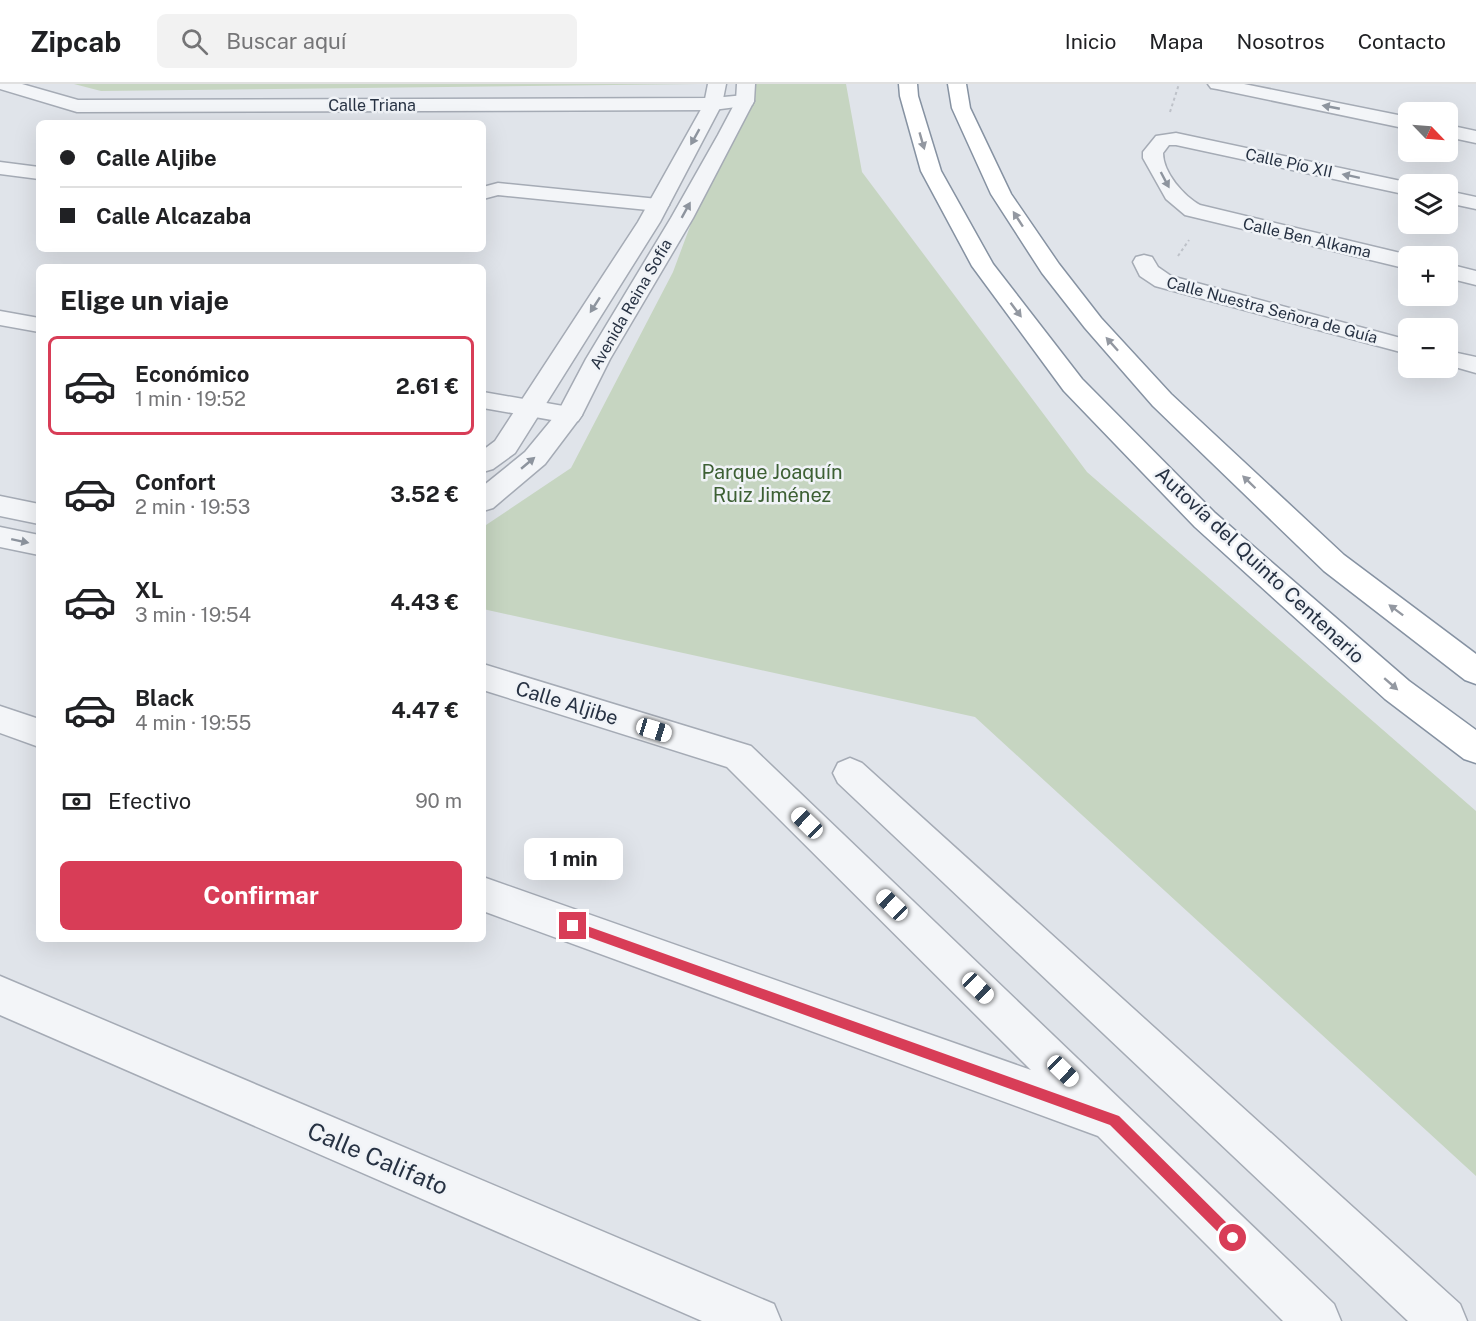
<!DOCTYPE html>
<html lang="es">
<head>
<meta charset="utf-8">
<style>
  :root { --surface:#fff; --page:#f2f2f2; --text:#202124; --muted:#757577; --line:#e0e0e0; --accent:#d83d57 }
  body { margin:0; font-family:"Public Sans",sans-serif; background:var(--page); color:var(--text); height:100vh; display:flex; flex-direction:column; font-size:22px; white-space:nowrap }
  * { box-sizing:border-box; margin:0 }
  p { font-size:20px; color:var(--muted) }
  .icon { flex:none; width:33px; height:33px; fill:none; stroke:currentColor; stroke-width:2; stroke-linecap:round; stroke-linejoin:round }
  .map { position:relative; flex:1; overflow:hidden }
  .panel { position:absolute; left:36px; top:180px; width:450px; height:678px; display:flex; flex-direction:column; background:var(--surface); border-radius:9px; box-shadow:0 6px 24px #0002 }
  .panel>* { flex:none }
  .hud { position:absolute; left:36px; top:36px; width:450px; height:132px; border-radius:9px; box-shadow:0 6px 24px #0002; display:grid; align-content:center; height:132px; padding:0 24px; background:var(--surface) }
  .needle { width:39px; rotate:115deg }
  .buttons { position:absolute; left:1398px; top:18px; display:grid; gap:12px }
  .buttons a { display:grid; place-items:center; width:60px; height:60px; border-radius:9px; background:var(--surface); box-shadow:0 6px 24px #0002; font-size:30px }
  .end { position:absolute; width:27px; height:27px; margin:-14px; border:8px solid #d83d57; background:#fff; box-shadow:0 0 0 3px #fff }
  .from { border-radius:50% }
  .bubble { position:absolute; height:42px; border-radius:9px; background:var(--surface); box-shadow:0 6px 24px #0002; font-size:20px; font-weight:700; line-height:42px; text-align:center }
  .car { position:absolute; width:18px; height:36px; margin:-18px -9px; border-radius:8px; box-shadow:0 0 4px 2px #0007; background:linear-gradient(#fff 24%,#345 0 40%,#fff 0 76%,#345 0 86%,#fff 0) }
  .hud b { display:flex; align-items:center; gap:21px; height:57px; font-size:22px }
  .hud b+b { border-top:2px solid var(--line) }
  .hud i { width:15px; height:15px; background:var(--text) }
  ul { padding:0; list-style:none }
  li { display:flex; align-items:center; gap:18px; height:99px; margin:0 12px 9px; padding:0 12px; border:3px solid transparent; border-radius:9px }
  li div { flex:1 }
  li b { display:block; font-size:22px }
  li em { font-style:normal; font-weight:700 }
  li.on { border-color:var(--accent) }
  li>.icon { width:54px; height:54px; stroke-width:1.5 }
  h2 { padding:0 24px; font-size:27px; line-height:72px }
  .pay { display:flex; align-items:center; gap:15px; height:66px; padding:0 24px; font-size:22px }
  .pay p { margin-inline-start:auto }
  .cta { display:flex; gap:12px; margin-top:auto; padding:12px 24px }
  .cta a { flex:1; height:69px; border-radius:9px; background:var(--accent); color:#fff; font-size:24px; font-weight:700; line-height:69px; text-align:center }
  header { display:flex; align-items:center; gap:36px; box-sizing:border-box; height:84px; padding:0 30px; background:var(--surface); border-bottom:2px solid var(--line) }
  header strong { font-size:28px }
  nav { display:flex; gap:33px; margin-inline-start:auto; font-size:21px }
  .search { width:420px; height:54px; background:var(--page); display:flex; align-items:center; gap:15px; box-sizing:border-box; padding:0 21px; border-radius:9px; color:var(--muted); font-size:22px }
  .map>svg:first-child { display:block }
  .green { fill:#c6d5c1 }
  .lines { fill:none; stroke-linecap:round; stroke-linejoin:round }
  .pedestrian-casing { stroke:#a5abb5; stroke-width:3 }
  .minor-casing { stroke:#a5abb5; stroke-width:3 }
  .tertiary-casing { stroke:#a5abb5; stroke-width:3 }
  .motorway-casing { stroke:#8692a2; stroke-width:3 }
  .path { stroke:#bec2c9; stroke-width:2; stroke-dasharray:3 3; stroke-linecap:butt }
  .pedestrian { fill:#f3f5f8; fill-rule:evenodd }
  .minor { fill:#f3f5f8; fill-rule:evenodd }
  .tertiary { fill:#f3f5f8; fill-rule:evenodd }
  .motorway { fill:#fff; fill-rule:evenodd }
  .oneway { fill:#8d949e }
  .oneway2 { fill:#9398a1 }
  .route { fill:#d83d57 }
  .labels { text-anchor:middle; dominant-baseline:central; stroke-width:5; stroke-linejoin:round; paint-order:stroke }
  .far-street-label { font-size:16px; fill:#273243; stroke:#f0f3f7 }
  .park-label { font-size:20px; fill:#3d6034; stroke:#f0f3f7 }
  .street-label { font-size:20px; fill:#273243; stroke:#f0f3f7 }
  .near-street-label { font-size:24px; fill:#273243; stroke:#f0f3f7 }
</style>
</head>
<body>
<header>
<strong>Zipcab</strong>
<div class="search"><svg class="icon" aria-label="search" viewBox="0 0 24 24"><circle cx="10" cy="10" r="6"/><path d="M15 15l6 6"/></svg>Buscar aquí</div>
<nav><a>Inicio</a><a>Mapa</a><a>Nosotros</a><a>Contacto</a></nav>
</header>
<div class="map">
<svg width="1476" height="1237" viewBox="0 0 1476 1237">
  <rect width="100%" height="100%" fill="#e0e4ea"/>
  <path class="green" d="M74,0h624l-597,7z
    M743,0h103l16,88 225,300 389,339v365l-501,-459 -492,-108v-82l88,-59 102,-196z"/>
  <g class="lines">
    <defs>
      <path id="pedestrian" d="M0,78l39,5v12l-39,-5z
        M498,99l160,16 7,2 4,4 -4,4 -7,2 -160,-16 -15,4v-12z"/>
      <path id="minor" d="M0,0h22l56,16 635,-2 32,-3 7,2 2,4 -2,4 -39,5 -636,2 -77,-23z
        M1208,0h36l164,33v12l-191,-40 -6,-1z
        M1448,41l28,6v12l-28,-6z
        M1176,49l239,51h-7v11l-232,-50h-7l-6,8c0,20 21,43 37,52l213,51h-5v13l-223,-54 -19,-16 -23,-41v-6l13,-16z
        M1448,107l28,6v12l-28,-6z
        M1144,171l8,2 6,10 13,9 237,64v14l-253,-68 -15,-10 -7,-14 3,-5z
        M1448,180l28,7v14l-28,-7z
        M0,227l39,7v14l-39,-7z
        M1448,267l28,6v16l-28,-8z
        M483,308l86,15 9,2 4,6 -4,6 -9,2 -86,-15z
        M483,580l268,82 583,558 7,17h-58l-185,-185 -615,-225v-34l548,193 -304,-303 -244,-77z
        M0,622l39,13v28l-39,-14z
        M850,674l12,5 598,541 7,17h-59l-570,-538 -5,-10 5,-10z
        M0,892l774,328 7,17h-79l-702,-306z"/>
      <path id="tertiary" d="M708,0h18l-4,20 -62,118 -145,231 -22,16 -10,3v-22l12,-9 143,-219 66,-118z
        M737,0h18l-1,17 -61,117 -83,141 -28,56 -37,49 -52,44 -10,3v-25l42,-34 33,-40 28,-53 85,-141 47,-83 18,-34z
        M0,412l39,8v20l-39,-8z
        M0,443l39,8v20l-39,-8z"/>
      <path id="motorway" d="M899,0h18l1,12 23,75 52,93 89,115 133,134 194,168 67,49v33l-12,-4 -79,-60 -190,-172 -131,-136 -92,-125 -51,-95 -21,-75z
        M948,0h18l4,24 41,86 48,70 42,54 70,76 173,161 132,99v30l-11,-4 -141,-109 -171,-165 -68,-78 -43,-55 -51,-79 -39,-86z"/>
    </defs>
    <use href="#pedestrian" class="pedestrian-casing"/>
    <use href="#minor" class="minor-casing"/>
    <use href="#tertiary" class="tertiary-casing"/>
    <use href="#motorway" class="motorway-casing"/>
    <path class="path" d="M1170,28l9,-28
      M1178,172l11,-16"/>
    <use href="#pedestrian" class="pedestrian"/>
    <use href="#minor" class="minor"/>
    <use href="#tertiary" class="tertiary"/>
    <use href="#motorway" class="motorway"/>
  </g>
  <defs><path id="oneway-solid" d="M-6-.8H1V-3.2L6.5 0L1 3.2V.8H-6Z" transform="scale(1.5)"/></defs>
  <g class="oneway">
    <use href="#oneway-solid" transform="translate(1331 23) rotate(-169)"/>
    <use href="#oneway-solid" transform="translate(695 53) rotate(119)"/>
    <use href="#oneway-solid" transform="translate(1351 92) rotate(-168)"/>
    <use href="#oneway-solid" transform="translate(1165 96) rotate(62)"/>
    <use href="#oneway-solid" transform="translate(686 126) rotate(-61)"/>
    <use href="#oneway-solid" transform="translate(595 221) rotate(123)"/>
    <use href="#oneway-solid" transform="translate(528 379) rotate(-40)"/>
    <use href="#oneway-solid" transform="translate(20 457) rotate(12)"/>
  </g>
  <g class="oneway2">
    <use href="#oneway-solid" transform="translate(922 57) rotate(74)"/>
    <use href="#oneway-solid" transform="translate(1018 135) rotate(-123)"/>
    <use href="#oneway-solid" transform="translate(1016 226) rotate(53)"/>
    <use href="#oneway-solid" transform="translate(1112 260) rotate(-132)"/>
    <use href="#oneway-solid" transform="translate(1249 398) rotate(-136)"/>
    <use href="#oneway-solid" transform="translate(1396 526) rotate(-143)"/>
    <use href="#oneway-solid" transform="translate(1391 600) rotate(41)"/>
  </g>
  <path class="route" d="M573,837l546,195 118,117 2,5 -2,4 -4,2 -5,-2 -118,-117 -541,-195 -2,-4z"/>
  <g class="labels">
    <g class="far-street-label">
      <text x="372" y="21">Calle Triana</text>
      <text transform="translate(1289 79) rotate(12)">Calle Pío XII</text>
      <text transform="translate(1307 154) rotate(13)">Calle Ben Alkama</text>
      <text transform="translate(631 220) rotate(-60)">Avenida Reina Sofía</text>
      <text transform="translate(1272 226) rotate(15)">Calle Nuestra Señora de Guía</text>
    </g>
    <g class="park-label">
      <text x="772" y="388">Parque Joaquín<tspan x="772" dy="23">Ruiz Jiménez</tspan></text>
    </g>
    <g class="street-label">
      <text transform="translate(1260 481) rotate(43)">Autovía del Quinto Centenario</text>
      <text transform="translate(567 619) rotate(17)">Calle Aljibe</text>
    </g>
    <g class="near-street-label">
      <text transform="translate(378 1074) rotate(23)">Calle Califato</text>
    </g>
  </g>
</svg>
<div class="buttons">
<a><svg class="needle" viewBox="-14 -14 28 28"><path d="M0-13l5 13h-10z" fill="#e53935"/><path d="M0 13l5-13h-10z" fill="#757577"/></svg></a>
<a><svg class="icon" aria-label="layers" viewBox="0 0 24 24"><path d="M12 4l9 5-9 5-9-5zM3 14l9 5 9-5"/></svg></a>
<a>+</a>
<a>−</a>
</div>
<i class="end from" style="left:1233px;top:1154px"></i>
<i class="end" style="left:573px;top:842px"></i>
<div class="bubble" style="left:524px;top:754px;width:99px">1 min</div>
<i class="car" style="left:654px;top:646px;rotate:107deg"></i>
<i class="car" style="left:807px;top:739px;rotate:314deg"></i>
<i class="car" style="left:892px;top:821px;rotate:314deg"></i>
<i class="car" style="left:978px;top:904px;rotate:134deg"></i>
<i class="car" style="left:1063px;top:987px;rotate:134deg"></i>
<div class="hud">
<b><i class="from"></i>Calle Aljibe</b>
<b><i></i>Calle Alcazaba</b>
</div>
<section class="panel">
<h2>Elige un viaje</h2>
<ul>
<li class="on"><svg class="icon" aria-label="car" viewBox="0 0 24 24"><path d="M5 17H2v-5l4-1 3-4h7l3 4 3 1v5h-3M9 17h6M6 11h13"/><circle cx="7" cy="17" r="2"/><circle cx="17" cy="17" r="2"/></svg><div><b>Económico</b><p>1 min · 19:52</p></div><em>2.61 €</em></li>
<li><svg class="icon" aria-label="car" viewBox="0 0 24 24"><path d="M5 17H2v-5l4-1 3-4h7l3 4 3 1v5h-3M9 17h6M6 11h13"/><circle cx="7" cy="17" r="2"/><circle cx="17" cy="17" r="2"/></svg><div><b>Confort</b><p>2 min · 19:53</p></div><em>3.52 €</em></li>
<li><svg class="icon" aria-label="car" viewBox="0 0 24 24"><path d="M5 17H2v-5l4-1 3-4h7l3 4 3 1v5h-3M9 17h6M6 11h13"/><circle cx="7" cy="17" r="2"/><circle cx="17" cy="17" r="2"/></svg><div><b>XL</b><p>3 min · 19:54</p></div><em>4.43 €</em></li>
<li><svg class="icon" aria-label="car" viewBox="0 0 24 24"><path d="M5 17H2v-5l4-1 3-4h7l3 4 3 1v5h-3M9 17h6M6 11h13"/><circle cx="7" cy="17" r="2"/><circle cx="17" cy="17" r="2"/></svg><div><b>Black</b><p>4 min · 19:55</p></div><em>4.47 €</em></li>
</ul>
<div class="pay"><svg class="icon" aria-label="cash" viewBox="0 0 24 24"><path d="M3 7h18v10H3z"/><circle cx="12" cy="12" r="2"/></svg>Efectivo<p>90 m</p></div>
<div class="cta"><a>Confirmar</a></div>
</section>
</div>
</body>
</html>
